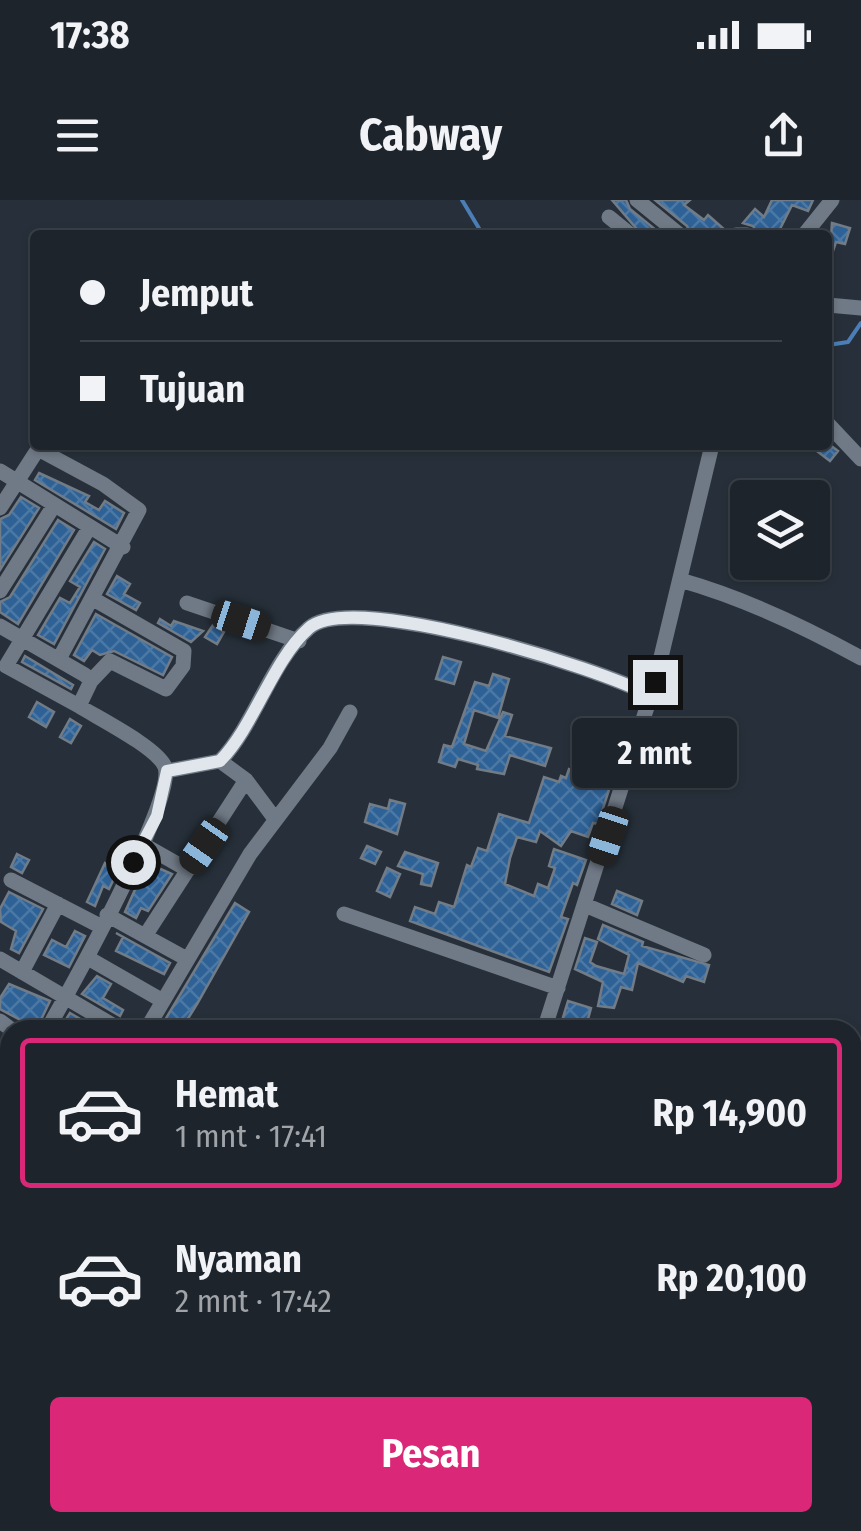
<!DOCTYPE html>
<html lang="id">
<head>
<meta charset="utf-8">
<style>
  :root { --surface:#1d242c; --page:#2a3038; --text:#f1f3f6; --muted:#a0a4a9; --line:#3b4148; --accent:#db2777 }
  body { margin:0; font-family:"Fira Sans Condensed",sans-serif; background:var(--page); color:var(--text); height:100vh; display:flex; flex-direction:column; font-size:38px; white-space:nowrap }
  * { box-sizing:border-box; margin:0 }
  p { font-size:32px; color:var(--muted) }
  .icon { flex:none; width:55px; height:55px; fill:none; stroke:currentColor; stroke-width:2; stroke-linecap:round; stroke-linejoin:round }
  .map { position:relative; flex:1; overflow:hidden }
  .panel { position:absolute; left:0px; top:820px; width:862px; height:512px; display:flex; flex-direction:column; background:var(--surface); border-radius:30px 30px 0 0; box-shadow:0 2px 8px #0004,0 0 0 2px var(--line) }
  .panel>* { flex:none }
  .guide { position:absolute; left:30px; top:30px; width:802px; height:220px; border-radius:10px; box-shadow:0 2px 8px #0004,0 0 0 2px var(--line); display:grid; align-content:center; height:220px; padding:0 50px; background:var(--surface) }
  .tools { position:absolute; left:730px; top:280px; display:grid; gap:20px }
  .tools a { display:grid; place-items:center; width:100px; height:100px; border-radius:10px; background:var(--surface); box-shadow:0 2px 8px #0004,0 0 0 2px var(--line); font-size:50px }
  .end { position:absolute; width:45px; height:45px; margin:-22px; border:12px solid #e0e6ec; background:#111; box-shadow:0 0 0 5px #111 }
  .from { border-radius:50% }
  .bubble { position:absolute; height:70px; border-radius:10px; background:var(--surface); box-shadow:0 2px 8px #0004,0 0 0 2px var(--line); font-size:32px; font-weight:700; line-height:70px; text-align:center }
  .car { position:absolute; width:30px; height:60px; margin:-30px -15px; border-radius:12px; box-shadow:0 0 8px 2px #0007; background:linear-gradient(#222 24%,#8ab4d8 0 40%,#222 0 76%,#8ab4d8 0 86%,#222 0) }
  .guide b { display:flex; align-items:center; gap:35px; height:95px; font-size:38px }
  .guide b+b { border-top:2px solid var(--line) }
  .guide i { width:25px; height:25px; background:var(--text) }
  ul { padding:18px 0 0; list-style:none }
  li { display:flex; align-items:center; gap:30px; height:150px; margin:0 20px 15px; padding:0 30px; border:5px solid transparent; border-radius:10px }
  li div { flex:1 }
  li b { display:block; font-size:38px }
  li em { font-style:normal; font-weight:700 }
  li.current { border-color:var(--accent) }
  li>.icon { width:90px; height:90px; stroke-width:1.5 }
  .button { display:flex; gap:20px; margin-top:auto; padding:20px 50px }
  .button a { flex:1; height:115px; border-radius:10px; background:var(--accent); color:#fff; font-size:40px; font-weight:700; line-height:115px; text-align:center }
  .status { display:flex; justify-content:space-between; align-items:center; height:70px; padding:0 50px; background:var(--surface); direction:ltr }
  .status svg { height:28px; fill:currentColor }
  header { display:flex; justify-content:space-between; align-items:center; height:130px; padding:0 50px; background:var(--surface); font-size:45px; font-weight:700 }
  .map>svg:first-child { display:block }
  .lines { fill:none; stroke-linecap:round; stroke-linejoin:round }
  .stream { stroke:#4b7eb6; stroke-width:4 }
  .building { fill:url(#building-cross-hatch); stroke:#727c87; stroke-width:2.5 }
  .minor { stroke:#707a86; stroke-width:15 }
  .route { stroke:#e0e6ec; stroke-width:12 }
</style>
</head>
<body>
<div class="status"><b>17:38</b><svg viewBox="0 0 49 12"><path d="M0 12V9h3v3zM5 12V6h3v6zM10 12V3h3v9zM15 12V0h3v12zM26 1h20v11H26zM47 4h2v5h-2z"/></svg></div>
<header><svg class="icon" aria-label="menu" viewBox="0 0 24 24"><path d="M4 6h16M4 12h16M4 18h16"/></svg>Cabway<svg class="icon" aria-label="share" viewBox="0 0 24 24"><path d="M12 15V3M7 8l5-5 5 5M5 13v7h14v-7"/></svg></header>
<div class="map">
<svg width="861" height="1331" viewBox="0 0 861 1331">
  <defs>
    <pattern id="building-cross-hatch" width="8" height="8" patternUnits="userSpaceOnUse" patternTransform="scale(2.5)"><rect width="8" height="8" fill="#2e6196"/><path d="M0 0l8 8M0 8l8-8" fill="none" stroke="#4c78a5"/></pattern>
  </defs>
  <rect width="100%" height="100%" fill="#27303a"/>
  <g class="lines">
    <path class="stream" d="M462,0l21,35
      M828,145l20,-3 13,-19"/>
  </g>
  <path class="building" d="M612,0h14l4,9 32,26h-20z
    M655,0h35l-6,5 20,15 4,-5 18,16 -1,4h-34l-4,-9z
    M772,0h41l-5,11 -16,-6 -12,24 7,6h-29l-5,-9 -10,-3 12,-14 9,8z
    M832,23l18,5 -5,16 -9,-2 -7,21z
    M809,245h21l8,6 -8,10z
    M39,273l50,23 -4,6 14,8 6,-9 19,12 -8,16 -81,-49z
    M21,297l18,11 -39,62v-51l9,-4z
    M58,320l16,10 -56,94 -18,-12v-10l10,-5z
    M94,342l11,7 -51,95 -16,-9 22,-37 10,5 10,-16 -10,-6z
    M117,376l13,8 -6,10 16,9 -4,7 -29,-16z
    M96,414l76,43 -9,18 -49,-24 -14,4 -8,-5 -8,11 -10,-6z
    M160,419l11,7 3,-5 29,10 -12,11 -33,-19z
    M213,425l11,7 -7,12 -12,-7z
    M25,456l48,29 -2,4 -49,-27z
    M443,457l18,5 -7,22 -18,-5z
    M493,474l16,5 -11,39 -24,-8 -10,34 22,7 17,-39 9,3 -7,21 46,12 -6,18 -35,-11 -6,19 -27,-5 1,-4 -20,-6 -3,8 -16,-5 5,-17 8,2 23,-65 14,4z
    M37,502l17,10 -8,15 -17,-10z
    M70,519l11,7 -10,17 -11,-6z
    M601,536l17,5 -11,31 7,2 -16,50 -5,-1 -5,14 -17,-6 -10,15 -21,-15 -4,11 -19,-5 -7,21 -5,26 29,12 4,-12 10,4 7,-20 -6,-2 5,-17 32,11 -9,25 -4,-2 -12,34 7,2 -19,53 -139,-51 5,-14 20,7 4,-12 15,5 13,-42 4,2 7,-19 9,3 12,-37 30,9 15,-46 15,5 2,-6 5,2 3,-9 16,5z
    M390,600l15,4 -8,30 -32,-12 5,-18 18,5z
    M367,646l14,6 -6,12 -14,-6z
    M405,652l33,11 -7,23 -10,-2 2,-10 -25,-8z
    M17,654l12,6 -7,13 -11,-6z
    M105,663l13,7 -9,19 -6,-3 -8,20 -8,-4z
    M147,663l25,11 -24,37 -7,-3 -5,10 -11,-6z
    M387,668l13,6 -10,23 -13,-6z
    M617,691l25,10 -5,14 -25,-11z
    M9,692l34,17 -24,44 -8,-4 5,-18 -15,-9 -1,-13z
    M235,703l14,9 -52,92 -16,26h-22z
    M603,725l40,17 -1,4 67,19 -5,17 -18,-6 -3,6 -45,-19 -6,27 -11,-3 -7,21 -16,-2 5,-24 -28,-13 10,-31 12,4 -7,20 6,4 28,8 5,-19 -31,-16z
    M75,731l10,5 -16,31 -25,-12 8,-15 14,7z
    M116,733l54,30 -6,11 -48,-23 7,-14z
    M97,776l14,8 -8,14 20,12 -3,6 -38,-22z
    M9,784l41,17 -14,29h-13l3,-7 -26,-14v-11z
    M568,801l23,7 -6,22 -24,-6z
    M70,813l29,17h-18l-16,-9z
    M10,975v26l-10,15v-32z
    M10,1230v33l-10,-20v-8z"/>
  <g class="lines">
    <path class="minor" d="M637,0l43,35
      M609,17l22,18
      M736,35h11
      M804,35l28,-35
      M828,105l33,3
      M828,224l33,35
      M0,271l123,76
      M0,308l38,-59 65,35 36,26 -80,149
      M680,380c64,18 123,46 181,78
      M0,391l53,-84
      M187,403l112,38
      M0,426l85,49 6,6 -12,25c19,12 79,42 86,61 11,33 -96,224 -118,263
      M91,481l19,-20 56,28 17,-23 1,-15 -89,-51
      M79,506l-73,-40 83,-138
      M220,561l26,19 29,39
      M167,571l53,-10c35,-36 51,-100 89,-133 43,-38 291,40 342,68
      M144,645l44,25
      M11,680l91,47
      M585,705l119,50
      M344,714l214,74
      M107,715l38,21 101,-156
      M145,736l42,23
      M88,758l75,43
      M0,759l121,71
      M22,772l36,-68
      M0,821l12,9
      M146,830l104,-176 80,-106 20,-36
      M544,830l111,-348 57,-237
      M0,851l10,-6
      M0,883l10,-13
      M0,970l10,-13
      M852,1041l9,-4
      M0,1084l10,6
      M852,1202l9,3
      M0,1224l10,-9
      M446,1322l14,9"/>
  </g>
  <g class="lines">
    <path class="route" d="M133,662l24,-46 10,-45 53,-10c35,-36 52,-100 89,-133 43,-38 291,40 342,68l4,-14"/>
  </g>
</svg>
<div class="tools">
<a><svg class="icon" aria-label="layers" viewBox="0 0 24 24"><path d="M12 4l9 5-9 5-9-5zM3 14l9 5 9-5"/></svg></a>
</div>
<i class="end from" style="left:133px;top:662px"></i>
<i class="end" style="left:655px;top:482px"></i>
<div class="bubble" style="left:572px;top:518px;width:165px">2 mnt</div>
<i class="car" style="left:241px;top:421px;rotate:108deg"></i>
<i class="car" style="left:608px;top:636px;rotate:198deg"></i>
<i class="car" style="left:204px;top:646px;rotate:215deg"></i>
<div class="guide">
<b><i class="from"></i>Jemput</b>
<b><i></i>Tujuan</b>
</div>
<section class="panel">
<ul>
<li class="current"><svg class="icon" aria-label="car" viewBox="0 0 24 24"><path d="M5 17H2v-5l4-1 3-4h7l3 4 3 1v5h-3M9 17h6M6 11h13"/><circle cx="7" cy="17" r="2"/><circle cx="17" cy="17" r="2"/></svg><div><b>Hemat</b><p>1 mnt · 17:41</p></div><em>Rp 14,900</em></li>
<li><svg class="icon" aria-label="car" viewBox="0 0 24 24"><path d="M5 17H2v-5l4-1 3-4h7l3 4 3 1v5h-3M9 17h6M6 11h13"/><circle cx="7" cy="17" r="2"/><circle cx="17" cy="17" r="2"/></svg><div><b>Nyaman</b><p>2 mnt · 17:42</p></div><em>Rp 20,100</em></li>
</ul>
<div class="button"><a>Pesan</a></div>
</section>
</div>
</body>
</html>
